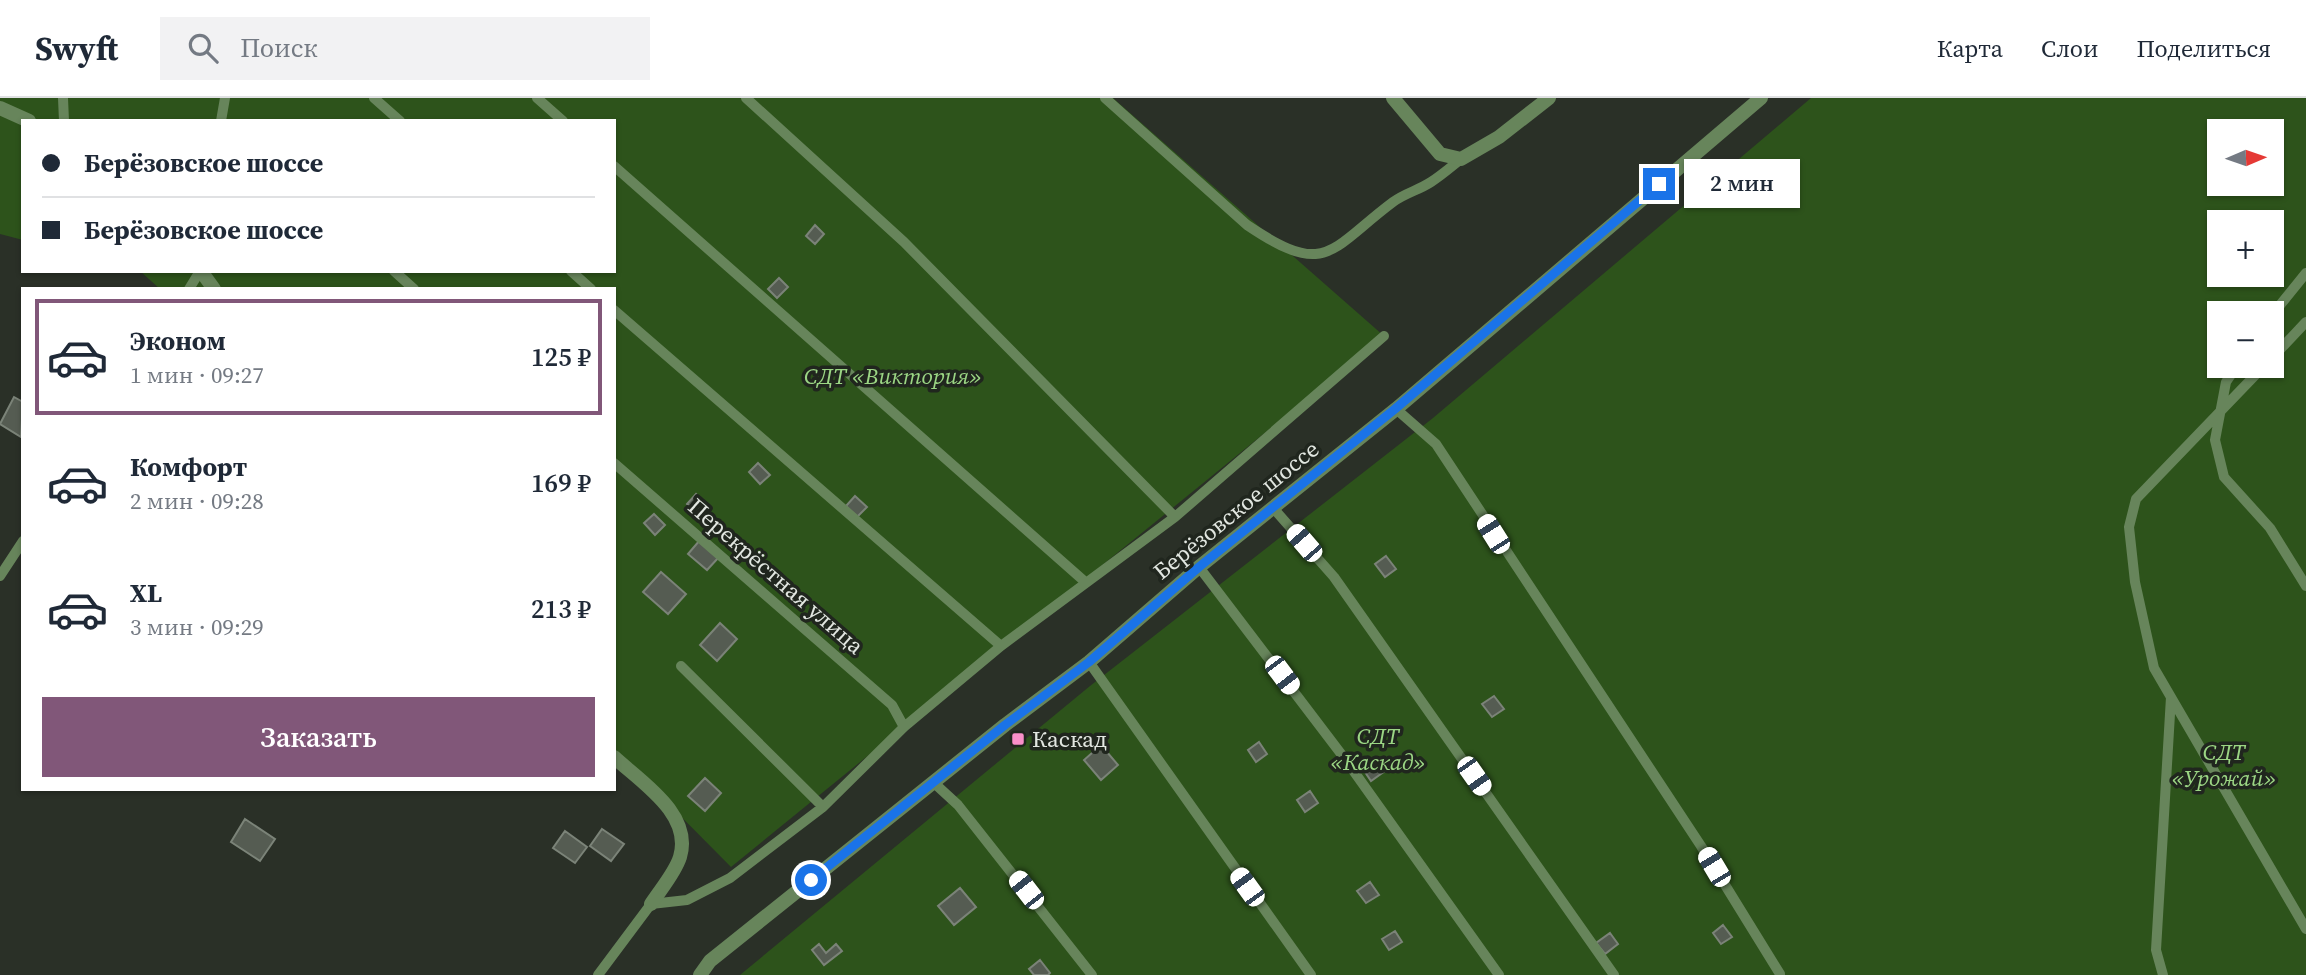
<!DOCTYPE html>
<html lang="ru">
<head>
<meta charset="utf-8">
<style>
  :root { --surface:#fff; --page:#f2f2f3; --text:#1f2937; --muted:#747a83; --line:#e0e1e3; --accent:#815779 }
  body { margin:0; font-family:"Source Serif 4",serif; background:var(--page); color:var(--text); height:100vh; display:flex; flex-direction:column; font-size:26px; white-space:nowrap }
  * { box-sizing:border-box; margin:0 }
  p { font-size:23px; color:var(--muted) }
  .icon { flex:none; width:38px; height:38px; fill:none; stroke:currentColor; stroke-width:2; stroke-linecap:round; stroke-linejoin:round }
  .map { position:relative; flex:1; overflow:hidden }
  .side { position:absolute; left:21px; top:189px; width:595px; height:504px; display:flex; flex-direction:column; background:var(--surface); border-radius:0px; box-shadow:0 2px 5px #0004 }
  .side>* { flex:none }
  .banner { position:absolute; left:21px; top:21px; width:595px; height:154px; border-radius:0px; box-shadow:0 2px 5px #0004; display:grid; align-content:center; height:154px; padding:0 21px; background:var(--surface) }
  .needle { width:46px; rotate:88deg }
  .controls { position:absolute; left:2207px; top:21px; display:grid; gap:14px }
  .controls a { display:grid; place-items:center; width:77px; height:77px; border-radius:0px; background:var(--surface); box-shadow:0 2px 5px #0004; font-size:35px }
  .end { position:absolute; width:32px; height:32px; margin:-16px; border:9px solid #1a73e8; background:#fff; box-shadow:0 0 0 4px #fff }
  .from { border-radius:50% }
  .bubble { position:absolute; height:49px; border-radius:0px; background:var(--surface); box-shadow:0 2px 5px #0004; font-size:23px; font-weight:600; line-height:49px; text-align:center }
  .car { position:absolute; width:21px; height:42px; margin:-21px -10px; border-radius:9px; box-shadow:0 0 5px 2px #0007; background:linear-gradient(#fff 24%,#345 0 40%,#fff 0 76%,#345 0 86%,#fff 0) }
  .banner b { display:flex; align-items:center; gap:24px; height:66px; font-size:26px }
  .banner b+b { border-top:2px solid var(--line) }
  .banner i { width:18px; height:18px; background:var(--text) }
  ul { padding:12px 0 0; list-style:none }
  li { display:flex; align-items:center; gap:21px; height:116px; margin:0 14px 10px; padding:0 7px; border:4px solid transparent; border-radius:0px }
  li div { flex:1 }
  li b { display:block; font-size:26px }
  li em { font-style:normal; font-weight:600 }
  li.on { border-color:var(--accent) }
  li>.icon { width:63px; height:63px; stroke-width:1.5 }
  .button { display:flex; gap:14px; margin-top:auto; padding:14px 21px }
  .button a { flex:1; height:80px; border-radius:0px; background:var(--accent); color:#fff; font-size:28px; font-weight:600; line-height:80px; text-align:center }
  header { display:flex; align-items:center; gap:42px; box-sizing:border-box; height:98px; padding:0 35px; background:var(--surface); border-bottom:2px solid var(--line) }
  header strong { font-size:33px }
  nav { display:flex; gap:38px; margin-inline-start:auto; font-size:24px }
  .search { width:490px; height:63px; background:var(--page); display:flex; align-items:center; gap:18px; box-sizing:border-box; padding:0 24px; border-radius:0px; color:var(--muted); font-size:26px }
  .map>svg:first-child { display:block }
  .green { fill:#2d531b; fill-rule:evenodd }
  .building { fill:#555c52; stroke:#7b8378; stroke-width:2 }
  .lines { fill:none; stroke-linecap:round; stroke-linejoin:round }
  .service { stroke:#67855b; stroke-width:10 }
  .minor { stroke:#67855b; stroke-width:14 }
  .tertiary { stroke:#67855b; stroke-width:14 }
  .route { stroke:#1a73e8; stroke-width:9 }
  .poi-dot { fill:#f98fc9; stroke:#20261e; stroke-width:2.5 }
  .labels { text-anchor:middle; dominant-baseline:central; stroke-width:7; stroke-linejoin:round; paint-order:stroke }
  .park-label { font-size:23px; font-style:italic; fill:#9bd684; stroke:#20261e }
  .street-label { font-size:23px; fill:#e2e7e1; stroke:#20261e }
  .poi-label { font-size:23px; fill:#e2e7e1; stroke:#20261e; text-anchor:start }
</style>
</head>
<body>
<header>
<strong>Swyft</strong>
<div class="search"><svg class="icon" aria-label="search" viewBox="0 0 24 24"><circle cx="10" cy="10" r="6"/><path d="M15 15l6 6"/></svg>Поиск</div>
<nav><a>Карта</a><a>Слои</a><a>Поделиться</a></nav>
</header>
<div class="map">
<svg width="2306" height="877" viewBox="0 0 2306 877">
  <rect width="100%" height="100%" fill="#2a3027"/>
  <path class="green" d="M0,0h1113l271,238 -653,531 -117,-118v-460h-454l-20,-18h474v-150h-591v119l-23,-6z
    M1811,0h495v877h-1566l350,-289 343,-268zM2219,33h53v53h-53zM2219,124h53v53h-53zM2219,215h53v53h-53z"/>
  <path class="building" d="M815,127l9,9 -9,10 -9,-8z
    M779,180l9,9 -11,11 -9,-9z
    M14,299l9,5 -2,35 -21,-13z
    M758,365l12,12 -10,9 -11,-12z
    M696,396l11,12 -9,9 -11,-11z
    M855,398l12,11 -10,10 -11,-11z
    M654,416l11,11 -10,10 -11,-12z
    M700,442l19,17 -12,13 -19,-16z
    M1386,458l10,13 -11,8 -10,-13z
    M661,474l25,22 -18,20 -25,-22z
    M720,525l17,16 -20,22 -17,-16z
    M1494,598l10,13 -12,8 -10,-13z
    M1259,644l8,12 -11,8 -8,-12z
    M1101,647l17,20 -17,15 -17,-20z
    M1377,661l8,12 -14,10 -8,-12z
    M705,680l16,15 -16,18 -17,-15z
    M1310,693l8,12 -13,9 -8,-12z
    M245,721l30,20 -15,22 -29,-19z
    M602,731l22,15 -13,17 -21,-15z
    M565,733l22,16 -12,16 -22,-15z
    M1370,784l9,13 -13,8 -9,-12z
    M960,790l16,19 -22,18 -16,-19z
    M1723,827l9,12 -11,7 -8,-11z
    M1395,833l7,11 -13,8 -7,-11z
    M1610,835l8,11 -13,10 -9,-11z
    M819,846l7,9 10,-9 6,7 -18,14 -12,-15z
    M1040,862l10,13 -2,2h-14l-5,-6z"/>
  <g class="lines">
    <path class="service" d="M63,0l1,23
      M374,0l26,23
      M537,0l26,23
      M746,0l158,144 271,275
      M1105,0l142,127c80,54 82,25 146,-23 12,-9 26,-12 38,-20 11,-7 20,-15 30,-23
      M221,23l4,-23
      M614,68l469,414
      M394,173l20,18
      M571,173l20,18
      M189,191l11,-18
      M614,212l387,336
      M2272,217l34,-42
      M2272,260l34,-36
      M2237,268l-11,16 -11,58 9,37 46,51 36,58
      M2264,268l-128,133 -7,28 6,55 19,86 152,261
      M1396,311l40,35 265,402 79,128
      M614,365l278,242 12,22
      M1274,411l60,68 280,398
      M1199,469l146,192 154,216
      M0,478l23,-35
      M1089,564l222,313
      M681,568l142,141
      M933,684l25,23 134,170
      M598,877l53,-71 36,-4 43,-22 93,-71 81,-80 97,-81 174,-129 209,-181
      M2163,877l-7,-25 15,-253"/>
    <path class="minor" d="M1393,0l47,56 21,5 38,-22 50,-39
      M0,10l29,13
      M201,173l13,18
      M614,659c27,25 79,57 66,100 -5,16 -20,33 -29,47"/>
    <path class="tertiary" d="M700,877l10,-14 295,-236 84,-63 110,-95 197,-158 365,-311"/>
  </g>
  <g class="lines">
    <path class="route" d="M811,782l194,-155 84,-63 110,-95 196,-158 264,-225"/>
  </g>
  <rect class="poi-dot" x="1011" y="634" width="14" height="14" rx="3.5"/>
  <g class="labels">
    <g class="park-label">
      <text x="893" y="278">СДТ «Виктория»</text>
      <text x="1378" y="638">СДТ<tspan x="1378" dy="26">«Каскад»</tspan></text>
      <text x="2224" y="654">СДТ<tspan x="2224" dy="26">«Урожай»</tspan></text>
    </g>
    <g class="street-label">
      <text transform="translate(1236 412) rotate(-39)">Берёзовское шоссе</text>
      <text transform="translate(776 478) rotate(41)">Перекрёстная улица</text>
    </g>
    <g class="poi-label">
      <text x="1032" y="641">Каскад</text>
    </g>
  </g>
</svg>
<div class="controls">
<a><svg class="needle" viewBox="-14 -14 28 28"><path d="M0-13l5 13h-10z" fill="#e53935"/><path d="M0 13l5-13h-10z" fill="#747a83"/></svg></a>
<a>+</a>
<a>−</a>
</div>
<i class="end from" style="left:811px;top:782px"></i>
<i class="end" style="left:1659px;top:86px"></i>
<div class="bubble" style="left:1684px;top:61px;width:116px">2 мин</div>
<i class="car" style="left:1493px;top:436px;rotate:328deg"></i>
<i class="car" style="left:1304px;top:445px;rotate:319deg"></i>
<i class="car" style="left:1282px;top:577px;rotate:143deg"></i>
<i class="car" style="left:1474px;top:678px;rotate:145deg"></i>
<i class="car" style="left:1714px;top:769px;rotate:329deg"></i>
<i class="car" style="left:1247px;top:789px;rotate:324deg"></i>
<i class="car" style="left:1026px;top:792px;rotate:322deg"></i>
<div class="banner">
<b><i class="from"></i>Берёзовское шоссе</b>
<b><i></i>Берёзовское шоссе</b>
</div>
<section class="side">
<ul>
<li class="on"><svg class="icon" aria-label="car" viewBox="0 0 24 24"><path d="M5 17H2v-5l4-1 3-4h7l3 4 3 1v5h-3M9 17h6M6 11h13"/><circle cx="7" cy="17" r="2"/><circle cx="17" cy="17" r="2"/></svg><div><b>Эконом</b><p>1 мин · 09:27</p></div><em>125 ₽</em></li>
<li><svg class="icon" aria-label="car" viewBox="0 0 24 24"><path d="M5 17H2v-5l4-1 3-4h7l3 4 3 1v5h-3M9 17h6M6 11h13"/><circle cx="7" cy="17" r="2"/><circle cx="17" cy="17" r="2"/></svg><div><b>Комфорт</b><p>2 мин · 09:28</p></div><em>169 ₽</em></li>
<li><svg class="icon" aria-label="car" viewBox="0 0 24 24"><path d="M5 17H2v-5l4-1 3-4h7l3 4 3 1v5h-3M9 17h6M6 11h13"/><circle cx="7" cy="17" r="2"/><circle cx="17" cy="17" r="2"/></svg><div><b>XL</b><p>3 мин · 09:29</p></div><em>213 ₽</em></li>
</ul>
<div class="button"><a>Заказать</a></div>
</section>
</div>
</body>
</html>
